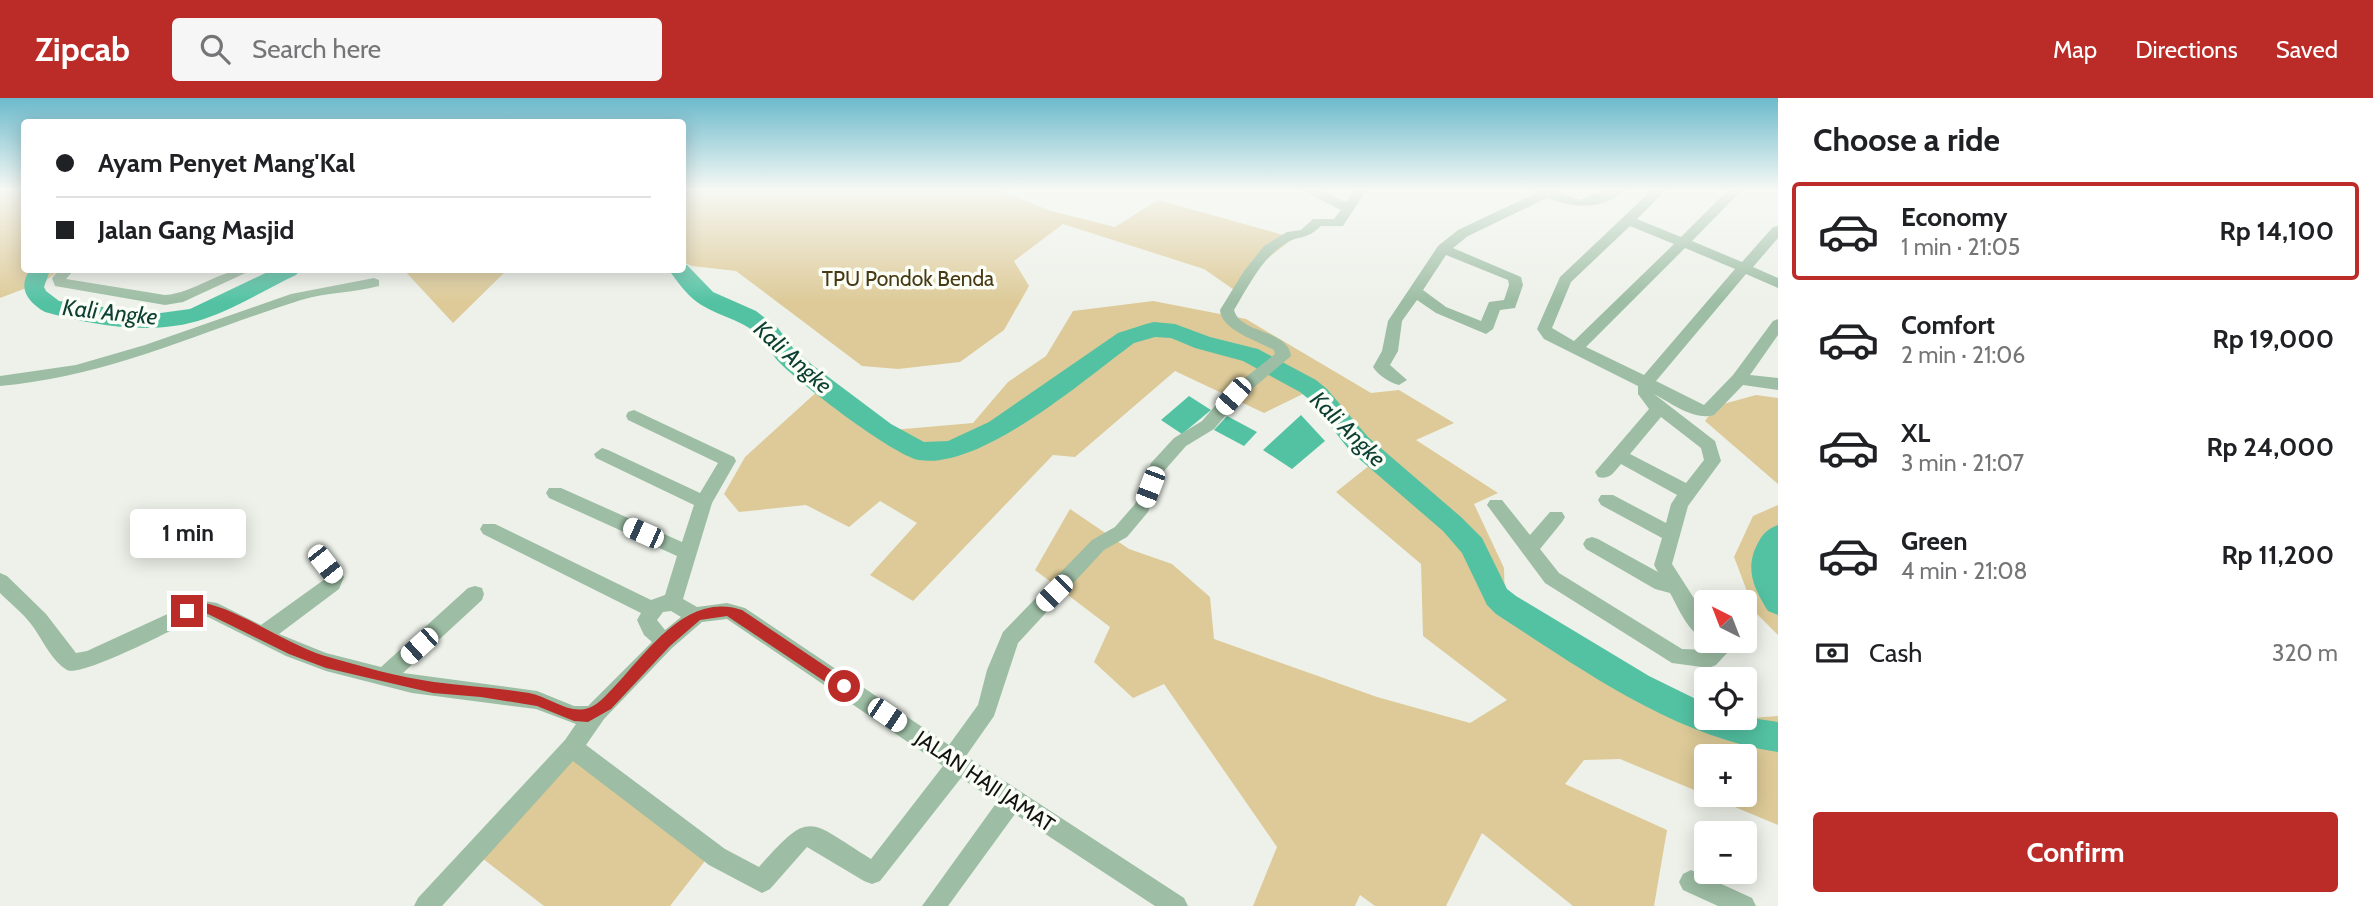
<!DOCTYPE html>
<html lang="en">
<head>
<meta charset="utf-8">
<style>
  :root { --surface:#fff; --page:#f6f6f6; --text:#202124; --muted:#757577; --line:#e0e0e0; --accent:#bb2c28 }
  body { margin:0; font-family:Cabin,sans-serif; background:var(--page); color:var(--text); height:100vh; display:flex; flex-direction:column; font-size:26px; white-space:nowrap }
  * { box-sizing:border-box; margin:0 }
  p { font-size:23px; color:var(--muted) }
  .icon { flex:none; width:38px; height:38px; fill:none; stroke:currentColor; stroke-width:2; stroke-linecap:round; stroke-linejoin:round }
  .map { position:relative; flex:1; overflow:hidden }
  .drawer { display:flex; flex-direction:column; background:var(--surface); width:595px }
  .drawer>* { flex:none }
  .top-card { position:absolute; left:21px; top:21px; width:665px; height:154px; border-radius:7px; box-shadow:0 4px 18px #0003; display:grid; align-content:center; height:154px; padding:0 35px; background:var(--surface) }
  .needle { width:46px; rotate:318deg }
  .tools { position:absolute; left:1694px; top:492px; display:grid; gap:14px }
  .tools a { display:grid; place-items:center; width:63px; height:63px; border-radius:7px; background:var(--surface); box-shadow:0 4px 18px #0003; font-size:35px }
  .end { position:absolute; width:32px; height:32px; margin:-16px; border:9px solid #bb2c28; background:#fff; box-shadow:0 0 0 4px #fff }
  .from { border-radius:50% }
  .bubble { position:absolute; height:49px; border-radius:7px; background:var(--surface); box-shadow:0 4px 18px #0003; font-size:23px; font-weight:700; line-height:49px; text-align:center }
  .car { position:absolute; width:21px; height:42px; margin:-21px -10px; border-radius:9px; box-shadow:0 0 5px 2px #0007; background:linear-gradient(#fff 24%,#345 0 40%,#fff 0 76%,#345 0 86%,#fff 0) }
  .top-card b { display:flex; align-items:center; gap:24px; height:66px; font-size:26px }
  .top-card b+b { border-top:2px solid var(--line) }
  .top-card i { width:18px; height:18px; background:var(--text) }
  ul { padding:0; list-style:none }
  li { display:flex; align-items:center; gap:21px; height:98px; margin:0 14px 10px; padding:0 21px; border:4px solid transparent; border-radius:7px }
  li div { flex:1 }
  li b { display:block; font-size:26px }
  li em { font-style:normal; font-weight:700 }
  li.selected { border-color:var(--accent) }
  li>.icon { width:63px; height:63px; stroke-width:1.5 }
  h2 { padding:0 35px; font-size:32px; line-height:84px }
  .pay { display:flex; align-items:center; gap:18px; height:77px; padding:0 35px; font-size:26px }
  .pay p { margin-inline-start:auto }
  .cta { display:flex; gap:14px; margin-top:auto; padding:14px 35px }
  .cta a { flex:1; height:80px; border-radius:7px; background:var(--accent); color:#fff; font-size:28px; font-weight:700; line-height:80px; text-align:center }
  header { display:flex; align-items:center; gap:42px; box-sizing:border-box; height:98px; padding:0 35px; background:var(--accent); color:#fff }
  header strong { font-size:33px }
  nav { display:flex; gap:38px; margin-inline-start:auto; font-size:24px }
  .search { width:490px; height:63px; background:var(--page); display:flex; align-items:center; gap:18px; box-sizing:border-box; padding:0 24px; border-radius:7px; color:var(--muted); font-size:26px }
  main { display:flex; flex:1; min-height:0 }
  .map>svg:first-child { display:block }
  .green { fill:#ddca98; fill-rule:evenodd }
  .water { fill:#53c2a3 }
  .lines { fill:none; stroke-linecap:round; stroke-linejoin:round }
  .river { fill:#53c2a3; fill-rule:evenodd }
  .minor { fill:#9dbda4; fill-rule:evenodd }
  .route { fill:#bb2c28 }
  .labels { text-anchor:middle; dominant-baseline:central; stroke-width:7; stroke-linejoin:round; paint-order:stroke }
  .park-label { font-size:21px; fill:#463913; stroke:#fafef6 }
  .street-label { font-size:21px; fill:#121311; stroke:#fafef6 }
  .water-label { font-size:23px; font-style:italic; fill:#0c3f32; stroke:#fafef6 }
</style>
</head>
<body>
<header>
<strong>Zipcab</strong>
<div class="search"><svg class="icon" aria-label="search" viewBox="0 0 24 24"><circle cx="10" cy="10" r="6"/><path d="M15 15l6 6"/></svg>Search here</div>
<nav><a>Map</a><a>Directions</a><a>Saved</a></nav>
</header>
<main>
<div class="map">
<svg width="1778" height="808" viewBox="0 0 1778 808">
  <rect width="100%" height="100%" fill="#edf1e9"/>
  <path class="green" d="M0,91h24v81h36l-15,11 -45,17z
    M682,91h314l55,22 64,16 43,-27 136,38 -30,23 -24,33 -36,-25 -141,-45 -49,37 15,25 -25,44 -44,32 -62,7 -36,-3 -126,-95 -44,-5 -9,-4z
    M404,172h103l-54,53z
    M1153,203l93,18 125,74 28,-3 55,33 -38,17 82,53 -24,11 30,64 1,34 72,50 129,55v11l30,1 42,-3v109l-158,-66 -36,1 -19,24 102,46 -13,76h-81l-91,-73 -36,73h-71l-15,-11 -5,11h-102l24,-59 -113,-163 -31,14 -39,-36 16,-35 -75,-57 35,-61 59,40 43,15 38,33 4,42 163,58 93,26 37,-23 -84,-64 -2,-72 -85,-72 49,-39 -74,-63 -47,23 -89,-42 -100,86 -22,-2 -140,146 -43,-26 47,-52 -37,-22 -31,26 -43,-22 -67,7 -15,-18 21,-37 75,-68 61,42 92,-8 35,-41 38,-26 27,-45zM1706,658h39v38h-39z
    M1756,297l22,3v86l-73,-63 11,-15z
    M1778,407v130l-23,-23 -21,-55 19,-41z
    M572,659l136,100 -38,49h-126l-62,-48z"/>
  <path class="water" d="M1189,298l22,14 -29,24 -21,-14z
    M1301,317l24,26 -33,28 -29,-19z
    M1227,318l30,16 -13,14 -30,-16z"/>
  <g class="lines">
    <path class="river" d="M682,166l5,1 26,27 43,19 22,17 15,20 18,16 80,60 33,18 24,-1 41,-19 129,-89 28,-9 8,-2 21,2 35,13 48,12 58,31 11,9 41,48 93,80 21,21 25,51 9,7 133,80 57,28v14l39,-1 33,5v30c-105,-16 -195,-82 -282,-138l-9,-9 -25,-52 -19,-22 -93,-80 -39,-50 -11,-9 -57,-31 -48,-13 -24,-10 -16,-1 -21,6c-49,36 -153,127 -215,117 -25,-4 -123,-79 -142,-100 -6,-7 -9,-16 -15,-22 -19,-19 -44,-21 -65,-36 -10,-7 -21,-22 -28,-32h13z
      M30,172h20l-6,17 2,4 13,10 94,13 37,-5 82,-39h28l-4,5c-30,14 -59,33 -92,44 -50,17 -108,7 -159,-7 -17,-10 -28,-24 -15,-42z
      M1778,427v90l-10,-4c-14,-22 -24,-43 -10,-68 5,-10 10,-14 20,-18z"/>
    <path class="minor" d="M1299,91h17l30,13 8,-13h13l-24,37h-22c-17,16 -23,8 -38,19 -22,15 -35,42 -49,65 6,24 54,19 57,46l-52,44 -25,29 -28,17 -22,25 -16,41 -21,25 -23,13 -86,93 -24,73 -28,40 218,142 4,8h-33l-140,-92 -67,92h-26l75,-104 -36,-24 -81,103 -8,3 -8,-3 -57,-34 -37,42 -8,4 -53,-28 -136,-104 -131,145h-28l4,-8 147,-158 11,-16 -40,-15 -124,-16 -86,-22 -40,-15 -78,-39 -8,-1c-20,10 -119,62 -133,54 -15,-9 -24,-29 -33,-42 -9,-13 -23,-24 -34,-35v-20l7,3 39,38 30,39 11,-2 111,-51 19,3 44,22 64,-46 -13,-21 3,-5c14,-5 23,12 29,24l-5,12 -60,45 47,19 55,14 87,-79 7,-2 7,2 2,6 -2,6 -79,73 134,18 37,15h14l64,-64 -8,-7 -7,-15 4,-7 -158,-79 -3,-5 3,-5h12l156,76 14,-5 12,-39 -128,-58 -3,-5 3,-5h12l121,54 12,-37 -98,-47 -2,-4 8,-6 6,2 92,43 18,-30 -90,-43 -2,-4 2,-4 6,-2 100,47 2,4 -24,42 -29,96 14,8 30,-4 18,5 204,137 29,-40 9,-35 16,-38 89,-92 23,-13 20,-23 16,-41 23,-25 28,-17 25,-29 48,-38 -1,-4c-16,-9 -53,-20 -54,-40l24,-39 20,-25 23,-14 14,-2 12,-11h21l7,-9zM671,513l10,6 -16,13 -8,-10 6,-8zM727,521l216,147 -72,93c-63,-39 -60,-51 -112,8l-34,-18 -139,-104 18,-26 68,-71 30,-26z
      M1532,91h18l29,11 31,-11h17c-23,21 -52,20 -80,9l-79,38 -15,12 68,29 2,8 -8,23 -15,2 -7,19 -7,5 -50,-21 -19,-13 -15,21 -4,30 -8,14 17,15 -8,5c-9,-2 -21,-10 -26,-18l9,-16 6,-30 50,-75 20,-16 78,-37zM1446,157l62,25 1,5 -5,15 -15,2 -8,19 -35,-14 -23,-17z
      M1653,91h14l-30,30 44,18 48,-48h14l-51,52 50,21 31,-35 5,-1v12l-25,29 25,11v10l-32,-14 -90,107 48,24 29,-30 40,-54 5,-2v16l-28,40 28,3v12l-35,-5 -29,30c-20,6 -43,-12 -60,-21l61,47 6,20 -33,45 -16,58 34,53v23h18l3,13 -11,12 -7,3 -37,-5 -127,-80 -58,-78 3,-5h12l28,35 20,-23h12l3,5 -3,5 -22,27 19,24 123,76 24,1 -1,-11c-17,-6 -27,-32 -35,-46l-15,-4 -69,-40 -3,-5 3,-5 6,-2 6,2 60,33 -4,-7 8,-27 -61,-33 -3,-5 3,-5h12l53,28 5,-19 6,-9 -56,-31c-7,8 -11,16 -23,13l-3,-5 54,-63 -11,-15v-8l-94,-47 -7,-10 23,-52zM1630,128l44,18 -100,97 -22,-13 19,-46zM1685,150l50,21 -91,106 -58,-28zM1661,319l40,31 3,12 -18,23 -56,-29z
      M59,172h15l-8,9 99,16c31,-2 56,-28 87,-25l-69,32 -18,3 -110,-19 -3,-8z
      M374,180l5,2v6c-26,7 -53,6 -78,14 -101,32 -194,77 -301,86v-10l76,-11 69,-20 146,-51z
      M1691,772l61,28 4,8h-38l-35,-16 -4,-8 4,-8z"/>
  </g>
  <linearGradient id="sky" x2="0" y2="1"><stop stop-color="#6cbacc"/><stop offset="0.45" stop-color="#f7f9f5"/><stop offset="1" stop-color="#f7f9f5" stop-opacity="0"/></linearGradient>
  <rect width="1778" height="204" fill="url(#sky)"/>
  <path class="route" d="M198,504c37,4 87,42 127,54 35,10 73,21 109,26 32,4 64,6 95,11 18,3 38,20 56,16 12,-2 21,-14 29,-22 33,-35 73,-96 128,-77l107,72 2,4 -7,6 -5,-1 -112,-75 -27,4 -30,26 -59,63 -23,13 -14,-1 -37,-15 -56,-9 -48,-4 -107,-25 -37,-14 -81,-40 -25,1v-8z"/>
  <g class="labels">
    <g class="park-label">
      <text x="908" y="180">TPU Pondok Benda</text>
    </g>
    <g class="street-label">
      <text transform="translate(985 683) rotate(34)">JALAN HAJI JAMAT</text>
    </g>
    <g class="water-label">
      <text transform="translate(110 214) rotate(6)">Kali Angke</text>
      <text transform="translate(793 259) rotate(42)">Kali Angke</text>
      <text transform="translate(1348 331) rotate(45)">Kali Angke</text>
    </g>
  </g>
</svg>
<div class="tools">
<a><svg class="needle" viewBox="-14 -14 28 28"><path d="M0-13l5 13h-10z" fill="#e53935"/><path d="M0 13l5-13h-10z" fill="#757577"/></svg></a>
<a><svg class="icon" aria-label="locate" viewBox="0 0 24 24"><circle cx="12" cy="12" r="6"/><path d="M12 2v4M12 18v4M2 12h4M18 12h4"/></svg></a>
<a>+</a>
<a>−</a>
</div>
<i class="end from" style="left:844px;top:588px"></i>
<i class="end" style="left:187px;top:513px"></i>
<div class="bubble" style="left:130px;top:411px;width:116px">1 min</div>
<i class="car" style="left:1233px;top:298px;rotate:221deg"></i>
<i class="car" style="left:1150px;top:389px;rotate:201deg"></i>
<i class="car" style="left:643px;top:435px;rotate:294deg"></i>
<i class="car" style="left:325px;top:466px;rotate:142deg"></i>
<i class="car" style="left:1054px;top:495px;rotate:225deg"></i>
<i class="car" style="left:419px;top:548px;rotate:228deg"></i>
<i class="car" style="left:887px;top:617px;rotate:124deg"></i>
<div class="top-card">
<b><i class="from"></i>Ayam Penyet Mang'Kal</b>
<b><i></i>Jalan Gang Masjid</b>
</div>
</div>
<section class="drawer">
<h2>Choose a ride</h2>
<ul>
<li class="selected"><svg class="icon" aria-label="car" viewBox="0 0 24 24"><path d="M5 17H2v-5l4-1 3-4h7l3 4 3 1v5h-3M9 17h6M6 11h13"/><circle cx="7" cy="17" r="2"/><circle cx="17" cy="17" r="2"/></svg><div><b>Economy</b><p>1 min · 21:05</p></div><em>Rp 14,100</em></li>
<li><svg class="icon" aria-label="car" viewBox="0 0 24 24"><path d="M5 17H2v-5l4-1 3-4h7l3 4 3 1v5h-3M9 17h6M6 11h13"/><circle cx="7" cy="17" r="2"/><circle cx="17" cy="17" r="2"/></svg><div><b>Comfort</b><p>2 min · 21:06</p></div><em>Rp 19,000</em></li>
<li><svg class="icon" aria-label="car" viewBox="0 0 24 24"><path d="M5 17H2v-5l4-1 3-4h7l3 4 3 1v5h-3M9 17h6M6 11h13"/><circle cx="7" cy="17" r="2"/><circle cx="17" cy="17" r="2"/></svg><div><b>XL</b><p>3 min · 21:07</p></div><em>Rp 24,000</em></li>
<li><svg class="icon" aria-label="car" viewBox="0 0 24 24"><path d="M5 17H2v-5l4-1 3-4h7l3 4 3 1v5h-3M9 17h6M6 11h13"/><circle cx="7" cy="17" r="2"/><circle cx="17" cy="17" r="2"/></svg><div><b>Green</b><p>4 min · 21:08</p></div><em>Rp 11,200</em></li>
</ul>
<div class="pay"><svg class="icon" aria-label="cash" viewBox="0 0 24 24"><path d="M3 7h18v10H3z"/><circle cx="12" cy="12" r="2"/></svg>Cash<p>320 m</p></div>
<div class="cta"><a>Confirm</a></div>
</section>
</main>
</body>
</html>
